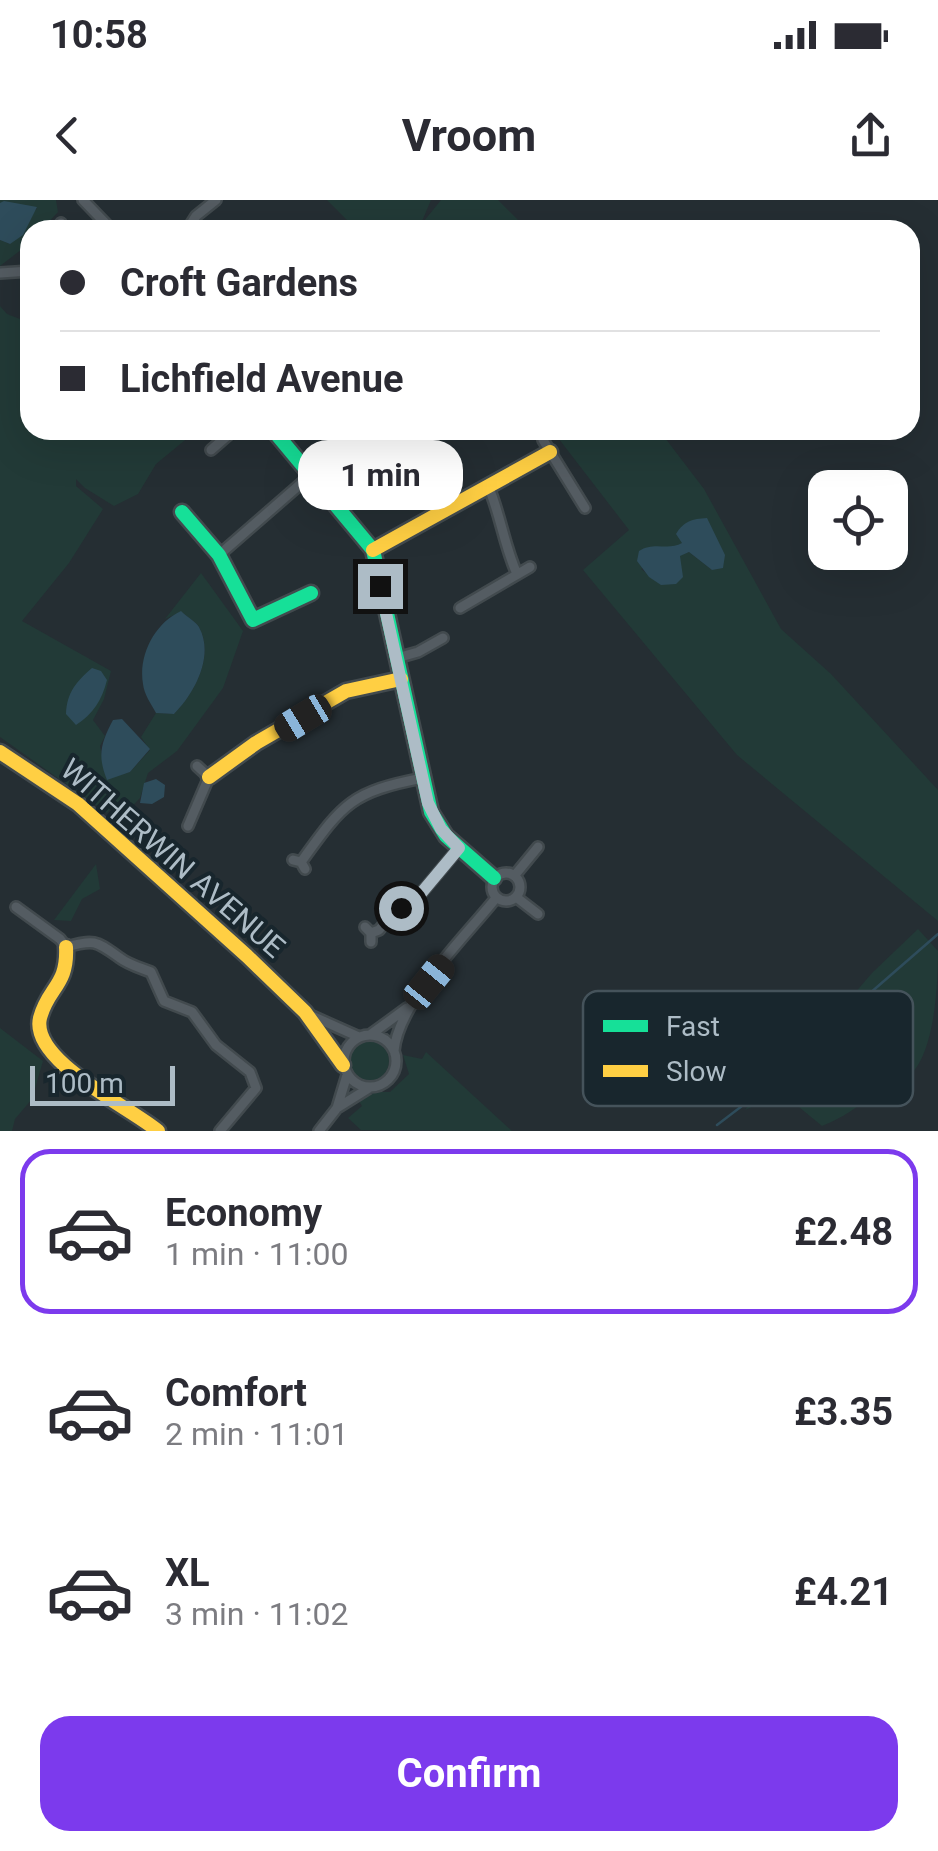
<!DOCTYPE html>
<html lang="en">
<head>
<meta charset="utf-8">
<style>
  :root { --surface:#fff; --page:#f2f2f3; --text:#2b2b33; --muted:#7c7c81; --line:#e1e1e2; --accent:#7c3aed }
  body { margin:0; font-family:Roboto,sans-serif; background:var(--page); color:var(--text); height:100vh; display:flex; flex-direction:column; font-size:38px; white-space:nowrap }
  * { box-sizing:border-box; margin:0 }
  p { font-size:32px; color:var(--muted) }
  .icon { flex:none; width:55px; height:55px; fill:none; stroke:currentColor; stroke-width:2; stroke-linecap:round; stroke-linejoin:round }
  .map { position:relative; height:931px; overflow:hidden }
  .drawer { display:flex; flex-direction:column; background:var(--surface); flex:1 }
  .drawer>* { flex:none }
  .guide { position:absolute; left:20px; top:20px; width:900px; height:220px; border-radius:30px; box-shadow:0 10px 40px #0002; display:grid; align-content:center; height:220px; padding:0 40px; background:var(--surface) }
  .controls { position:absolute; left:808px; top:270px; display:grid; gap:20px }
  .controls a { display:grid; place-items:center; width:100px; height:100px; border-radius:20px; background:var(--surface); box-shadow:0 10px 40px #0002; font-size:50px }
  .scale { position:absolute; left:30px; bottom:25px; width:145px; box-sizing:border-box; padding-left:10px; border:5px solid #adbcc6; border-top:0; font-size:28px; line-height:35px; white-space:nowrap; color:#adbcc6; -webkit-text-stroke:8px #18262d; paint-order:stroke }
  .end { position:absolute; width:45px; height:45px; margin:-22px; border:12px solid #adbcc6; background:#111; box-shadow:0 0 0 5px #111 }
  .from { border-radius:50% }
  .bubble { position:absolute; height:70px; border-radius:30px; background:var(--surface); box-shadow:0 10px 40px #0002; font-size:32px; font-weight:700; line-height:70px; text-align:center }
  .car { position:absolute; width:30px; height:60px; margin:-30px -15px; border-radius:12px; box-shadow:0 0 8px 2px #0007; background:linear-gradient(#222 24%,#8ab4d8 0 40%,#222 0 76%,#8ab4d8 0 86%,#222 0) }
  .guide b { display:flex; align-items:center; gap:35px; height:95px; font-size:38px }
  .guide b+b { border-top:2px solid var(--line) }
  .guide i { width:25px; height:25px; background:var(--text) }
  ul { padding:18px 0 0; list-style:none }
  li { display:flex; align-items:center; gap:30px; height:165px; margin:0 20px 15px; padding:0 20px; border:5px solid transparent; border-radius:30px }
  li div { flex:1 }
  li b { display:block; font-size:38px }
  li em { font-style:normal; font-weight:700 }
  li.current { border-color:var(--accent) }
  li>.icon { width:90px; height:90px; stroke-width:1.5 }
  .primary-button { display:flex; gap:20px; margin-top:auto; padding:20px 40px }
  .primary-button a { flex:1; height:115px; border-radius:30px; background:var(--accent); color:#fff; font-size:40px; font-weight:700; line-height:115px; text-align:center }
  .status { display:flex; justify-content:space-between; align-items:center; height:70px; padding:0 50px; background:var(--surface); direction:ltr }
  .status svg { height:28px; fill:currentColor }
  header { display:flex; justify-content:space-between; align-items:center; height:130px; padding:0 40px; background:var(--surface); font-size:45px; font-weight:700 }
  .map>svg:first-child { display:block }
  .green { fill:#223a37; fill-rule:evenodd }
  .water { fill:#2e4c5b }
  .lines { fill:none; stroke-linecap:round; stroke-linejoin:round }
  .stream { stroke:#2e4c5b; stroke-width:2.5 }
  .street-casing { stroke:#424a4e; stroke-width:14 }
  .fast-casing { stroke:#424a4e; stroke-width:19 }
  .slow-casing { stroke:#424a4e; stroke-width:19 }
  .street { stroke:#545c62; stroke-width:9 }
  .fast { stroke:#16e098; stroke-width:14 }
  .slow { stroke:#ffcf43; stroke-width:14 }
  .route { stroke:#adbcc6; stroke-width:12 }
  .labels { text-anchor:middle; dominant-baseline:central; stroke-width:8; stroke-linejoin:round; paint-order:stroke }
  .street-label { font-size:30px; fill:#adbcc6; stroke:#18262d }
  .key { fill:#18262d; stroke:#45535b; stroke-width:2.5 }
  .key-label { font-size:28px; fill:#adbcc6 }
</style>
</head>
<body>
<div class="status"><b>10:58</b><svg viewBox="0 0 49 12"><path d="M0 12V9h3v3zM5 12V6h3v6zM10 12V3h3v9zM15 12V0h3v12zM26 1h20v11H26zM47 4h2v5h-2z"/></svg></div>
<header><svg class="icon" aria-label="back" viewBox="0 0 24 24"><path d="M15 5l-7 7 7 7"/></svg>Vroom<svg class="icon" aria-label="share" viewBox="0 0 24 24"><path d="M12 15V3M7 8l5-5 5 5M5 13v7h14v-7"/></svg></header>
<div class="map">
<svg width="938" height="931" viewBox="0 0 938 931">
  <rect width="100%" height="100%" fill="#252e33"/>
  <path class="green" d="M0,0h56l2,12 -17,18h-11v13l-30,23v-26l10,4 27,-36 -37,-5z
    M327,0h104l-11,26 21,-26h57l30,30h-171z
    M0,106l7,8 23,9v107h153l7,6 -34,28 -18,30 -24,12 -29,-18 -9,-9v7l27,23 -34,54 -47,58 89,50 -7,28 -11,21 12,16 -5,10 7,33 23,-7 20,-22 -9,-13 15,-24 18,1c20,-21 41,-58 25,-87 -3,-5 -13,-11 -18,-15l-16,7 36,-46 42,58 -20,57 -46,63 -29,22 -8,25 -15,16 -11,-10 -7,9 -107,-76z
    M552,230h107l45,59 77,140 50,45 107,116v131l-201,-166 -154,-185 46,-40zM706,318l18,37 -12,15 -23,-18 -9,3 -18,30 -21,-16 41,-26z
    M96,664l4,25 -18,10 -11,22 -17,-1z
    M918,729l20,22c0,33 -3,104 -30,126 -9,8 -24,9 -34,17 -19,15 -30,23 -52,32l-40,-33 -37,17 69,-77 28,-25 30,-35z
    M0,828l43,33 -11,38 -17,20 -3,12h-12z
    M349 861a20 20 0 1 1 40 0a20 20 0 1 1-40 0Z
    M426,852l86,79 -151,-1 -13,-12 14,-12 -3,-5 17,-9h14l19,-18 -6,-19 19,4z"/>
  <path class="water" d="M4,1l33,6 -14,28 -13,9 -10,-4v-37z
    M707,318l18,37 -2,13 -11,2 -23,-18 -9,4 3,21 -7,7 -15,1 -12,-8 -12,-16 2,-10c15,-10 29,0 43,-8l-6,-9c8,-13 16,-15 31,-16z
    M181,411c5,5 15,11 18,16 16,29 -5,67 -25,87l-18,-1c-5,-9 -12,-19 -13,-29 -5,-29 12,-61 38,-73z
    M92,468l9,3 6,9c-5,20 -14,34 -31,45l-10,-11c1,-22 10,-32 26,-46z
    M122,519l28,30 -20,23 -23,8c-10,-25 -6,-37 6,-60z
    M156,579l9,6 -1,12 -12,7 -12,-1 4,-20z"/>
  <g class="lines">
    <path class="stream" d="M717,925l100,-76 52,-55 69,-60"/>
    <defs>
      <path id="street" d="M83,0l29,30
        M57,30l4,-7
        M187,30l9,-14 20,-16
        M0,73l30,-2
        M399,230l51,77
        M543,240l42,68
        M211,250l23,-20
        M489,288c12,29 15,57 28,86
        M219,355l93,-81
        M460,408l70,-41
        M397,458l21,-6 25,-14
        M188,626l21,-49 -12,-11
        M293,660l8,2 4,7
        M301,662c42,-58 49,-70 122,-84
        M492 687a14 14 0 1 1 28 0a14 14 0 1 1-28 0Z
        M515,675l23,-28
        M516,697l22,17
        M16,707l44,32 6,8c29,-8 30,-6 54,11 9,7 21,10 31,14l13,29 28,11 24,33 34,27 6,16 -36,43
        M365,727l6,6v9
        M371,733l8,-3 14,-17 25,-16 41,-49
        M312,816l47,21
        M344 861a26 26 0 1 1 52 0a26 26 0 1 1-52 0Z
        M370,835l37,-27
        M394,851c4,-49 71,-114 102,-153
        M337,908l10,-33
        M319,931l18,-23 32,-20"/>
      <path id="fast" d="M273,230l100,120 58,262 15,24 48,42
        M182,312l37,43 34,65 58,-27"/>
      <path id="slow" d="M373,350l177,-98
        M0,552l78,52 169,152 58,56 38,53
        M209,577l47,-34 90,-52 55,-12
        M66,747c2,39 -18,40 -26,71 -10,43 90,89 118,113"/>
    </defs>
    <use href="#street" class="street-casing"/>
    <use href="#fast" class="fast-casing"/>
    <use href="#slow" class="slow-casing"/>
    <use href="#street" class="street"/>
    <use href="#fast" class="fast"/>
    <use href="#slow" class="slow"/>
  </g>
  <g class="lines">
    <path class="route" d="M380,386l48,217 13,26 18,19 -41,49 -17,11"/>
  </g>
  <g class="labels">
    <g class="street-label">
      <text transform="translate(173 658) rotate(41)">WITHERWIN AVENUE</text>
    </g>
  </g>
  <rect x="583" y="791" width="330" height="115" rx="15" class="key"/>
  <rect x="603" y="820" width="45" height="12" fill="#16e098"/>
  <rect x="603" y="865" width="45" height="12" fill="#ffcf43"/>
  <g class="key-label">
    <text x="666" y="836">Fast</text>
    <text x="666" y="881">Slow</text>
  </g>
</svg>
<div class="controls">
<a><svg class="icon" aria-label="locate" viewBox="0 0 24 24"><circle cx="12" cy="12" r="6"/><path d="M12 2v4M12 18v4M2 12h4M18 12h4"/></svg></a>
</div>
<div class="scale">100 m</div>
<i class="end from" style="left:401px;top:708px"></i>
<i class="end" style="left:380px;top:386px"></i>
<div class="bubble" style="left:298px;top:240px;width:165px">1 min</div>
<i class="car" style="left:303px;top:518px;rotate:239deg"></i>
<i class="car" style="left:429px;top:782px;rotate:39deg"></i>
<div class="guide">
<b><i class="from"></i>Croft Gardens</b>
<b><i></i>Lichfield Avenue</b>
</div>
</div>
<section class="drawer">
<ul>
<li class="current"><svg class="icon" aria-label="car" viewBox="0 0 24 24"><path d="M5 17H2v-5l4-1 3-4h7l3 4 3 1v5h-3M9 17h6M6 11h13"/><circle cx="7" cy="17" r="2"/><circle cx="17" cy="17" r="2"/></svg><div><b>Economy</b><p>1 min · 11:00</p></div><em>£2.48</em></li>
<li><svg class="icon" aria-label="car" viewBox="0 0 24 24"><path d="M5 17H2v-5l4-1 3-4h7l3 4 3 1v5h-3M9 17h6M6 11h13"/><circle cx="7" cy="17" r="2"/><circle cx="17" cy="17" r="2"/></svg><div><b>Comfort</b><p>2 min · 11:01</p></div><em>£3.35</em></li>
<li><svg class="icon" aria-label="car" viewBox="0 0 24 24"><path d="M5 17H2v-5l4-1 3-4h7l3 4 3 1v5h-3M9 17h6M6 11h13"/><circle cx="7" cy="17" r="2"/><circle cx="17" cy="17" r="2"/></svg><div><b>XL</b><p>3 min · 11:02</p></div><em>£4.21</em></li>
</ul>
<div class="primary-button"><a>Confirm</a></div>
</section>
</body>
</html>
